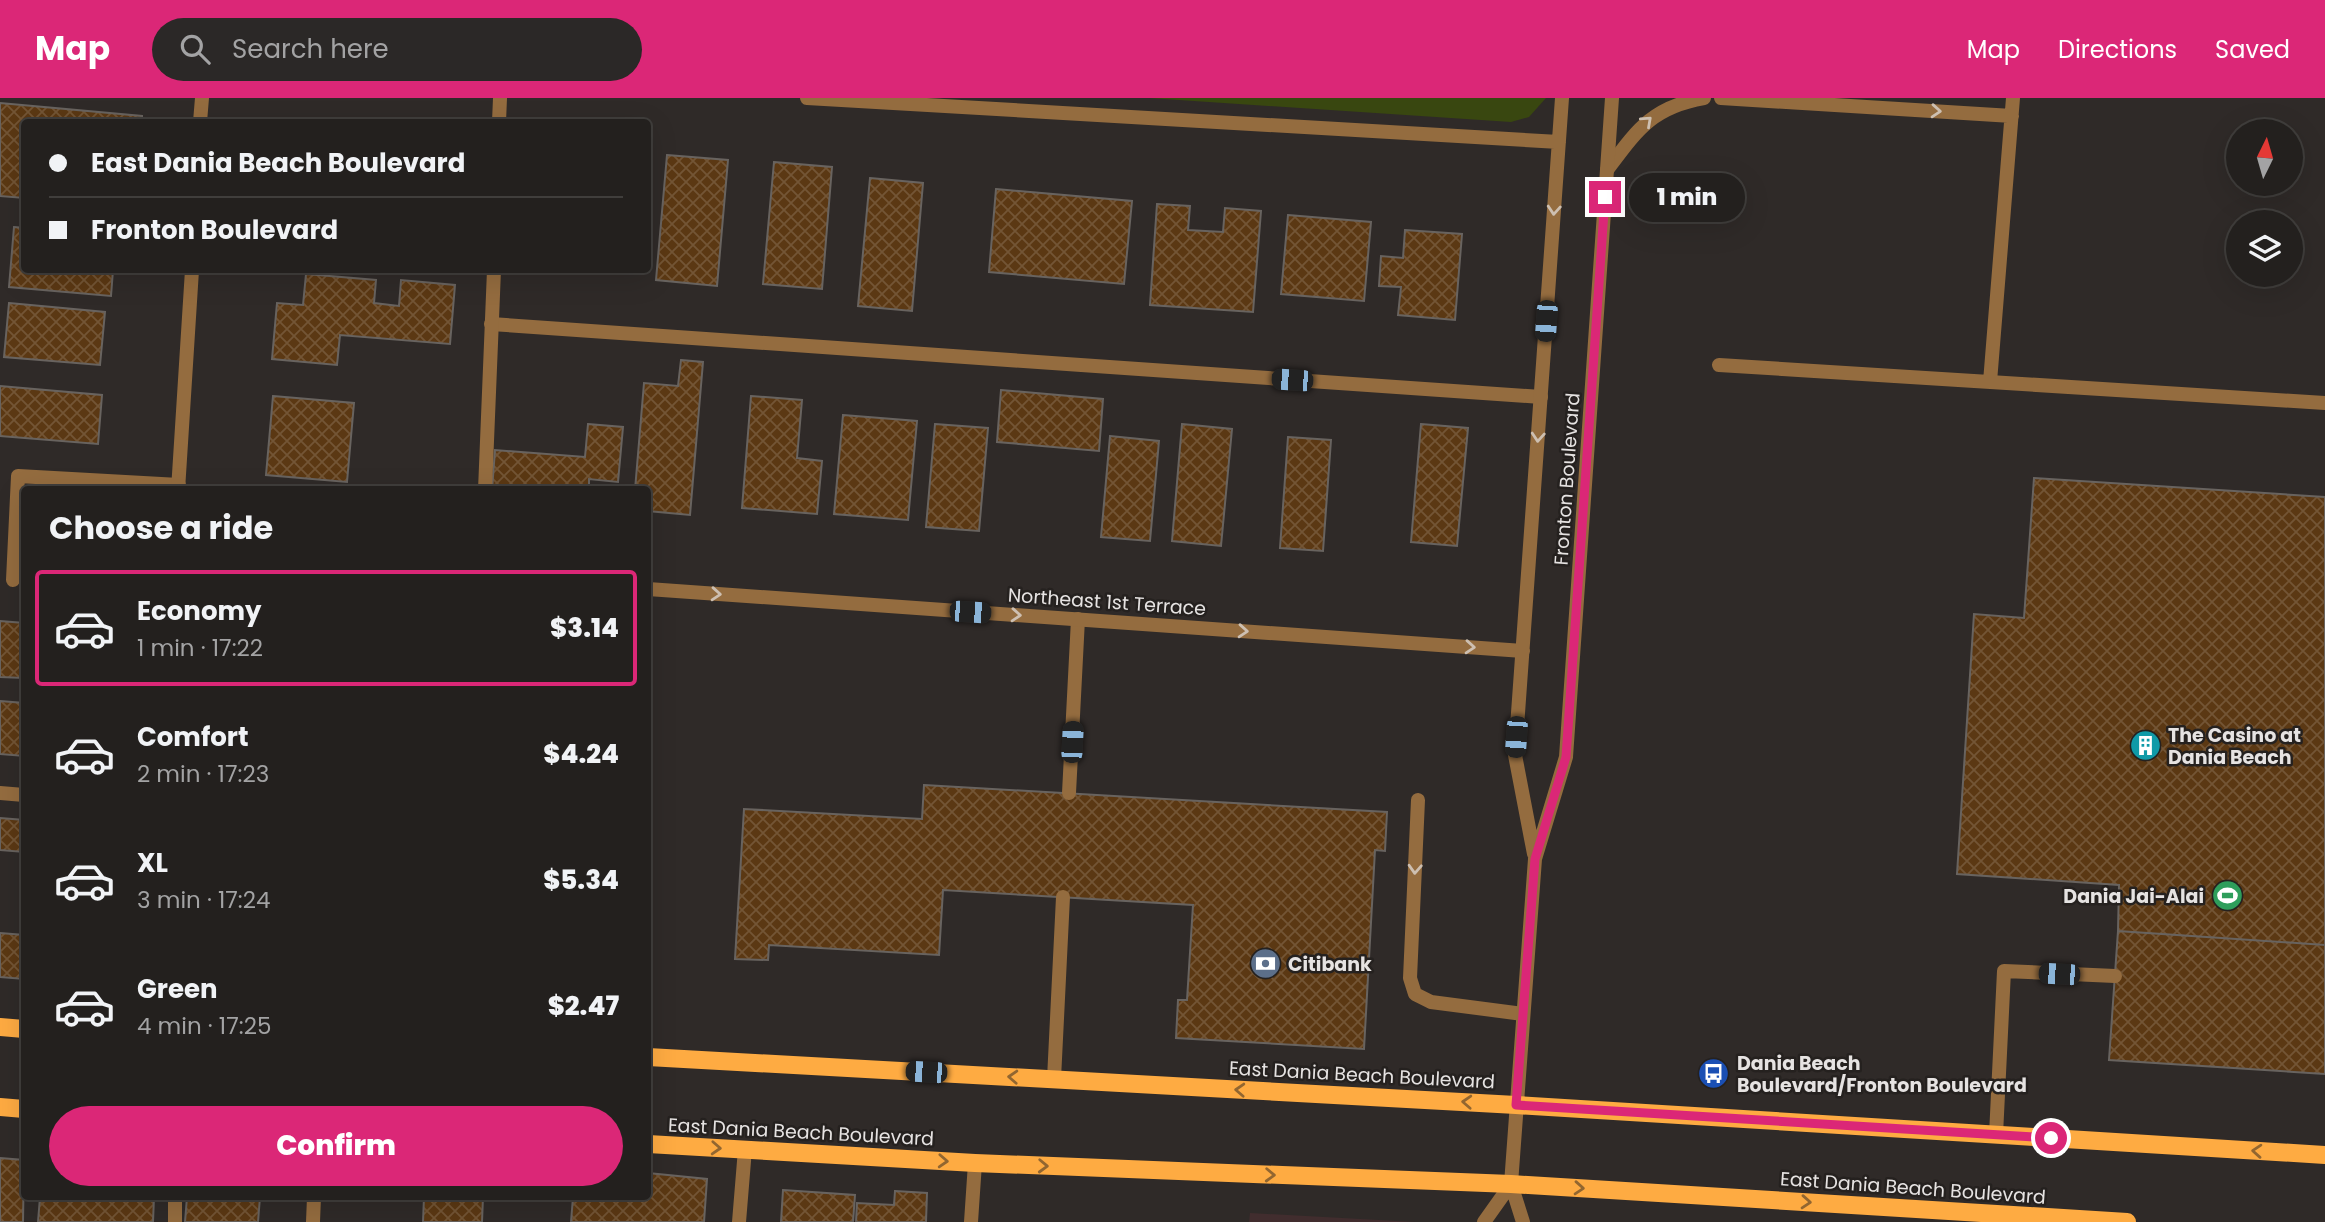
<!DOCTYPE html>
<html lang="en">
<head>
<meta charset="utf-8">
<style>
  :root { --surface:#23201e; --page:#2b2827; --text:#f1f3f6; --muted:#a3a3a4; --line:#403e3c; --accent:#db2777 }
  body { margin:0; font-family:Poppins,sans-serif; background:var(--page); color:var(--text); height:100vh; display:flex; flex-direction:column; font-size:26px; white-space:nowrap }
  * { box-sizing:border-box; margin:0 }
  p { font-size:23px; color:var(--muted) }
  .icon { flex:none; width:38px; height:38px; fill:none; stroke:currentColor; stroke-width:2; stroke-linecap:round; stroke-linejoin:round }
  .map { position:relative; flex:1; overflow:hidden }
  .panel { position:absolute; left:21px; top:388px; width:630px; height:714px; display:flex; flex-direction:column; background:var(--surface); border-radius:7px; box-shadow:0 7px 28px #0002,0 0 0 2px var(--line) }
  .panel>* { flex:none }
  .banner { position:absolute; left:21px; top:21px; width:630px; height:154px; border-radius:7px; box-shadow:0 7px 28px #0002,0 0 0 2px var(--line); display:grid; align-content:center; height:154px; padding:0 28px; background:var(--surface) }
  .needle { width:46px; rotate:5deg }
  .buttons { position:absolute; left:2226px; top:21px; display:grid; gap:14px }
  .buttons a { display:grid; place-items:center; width:77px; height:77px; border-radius:50%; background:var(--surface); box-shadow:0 7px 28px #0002,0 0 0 2px var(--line); font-size:35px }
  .end { position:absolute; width:32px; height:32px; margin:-16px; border:9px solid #db2777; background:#fff; box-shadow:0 0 0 4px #fff }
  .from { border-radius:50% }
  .bubble { position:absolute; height:49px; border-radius:24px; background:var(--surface); box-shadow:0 7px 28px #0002,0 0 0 2px var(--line); font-size:23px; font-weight:800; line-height:49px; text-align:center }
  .car { position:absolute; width:21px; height:42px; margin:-21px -10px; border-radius:9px; box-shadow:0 0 5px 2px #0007; background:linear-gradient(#222 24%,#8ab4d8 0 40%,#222 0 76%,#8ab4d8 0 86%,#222 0) }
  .banner b { display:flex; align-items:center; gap:24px; height:66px; font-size:26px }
  .banner b+b { border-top:2px solid var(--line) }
  .banner i { width:18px; height:18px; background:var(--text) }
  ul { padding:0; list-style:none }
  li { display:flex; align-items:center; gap:21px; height:116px; margin:0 14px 10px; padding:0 14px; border:4px solid transparent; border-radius:7px }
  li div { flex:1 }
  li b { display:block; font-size:26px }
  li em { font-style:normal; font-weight:800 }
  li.on { border-color:var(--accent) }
  li>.icon { width:63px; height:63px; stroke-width:1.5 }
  h2 { padding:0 28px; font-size:32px; line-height:84px }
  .button { display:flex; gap:14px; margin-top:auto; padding:14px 28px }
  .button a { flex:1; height:80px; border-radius:42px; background:var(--accent); color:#fff; font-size:28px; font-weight:800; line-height:80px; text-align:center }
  header { display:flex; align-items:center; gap:42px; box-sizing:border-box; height:98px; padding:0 35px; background:var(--accent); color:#fff }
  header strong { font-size:33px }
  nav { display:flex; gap:38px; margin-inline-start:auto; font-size:24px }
  .search { width:490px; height:63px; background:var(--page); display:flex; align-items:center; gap:18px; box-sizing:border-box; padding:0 24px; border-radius:38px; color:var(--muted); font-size:26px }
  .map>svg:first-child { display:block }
  .commercial { fill:#412d2e }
  .park { fill:#394710 }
  .building { fill:url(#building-cross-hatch); stroke:#68635f; stroke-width:2 }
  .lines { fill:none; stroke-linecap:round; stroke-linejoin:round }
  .service { stroke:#946c3f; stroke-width:14 }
  .minor { stroke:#946c3f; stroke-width:14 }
  .primary { stroke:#feab42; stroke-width:18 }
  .oneway { stroke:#cdbfb1 }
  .oneway2 { stroke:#926630 }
  .route { stroke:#db2777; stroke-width:9 }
  .labels { text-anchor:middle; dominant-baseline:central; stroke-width:5; stroke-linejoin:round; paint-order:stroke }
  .street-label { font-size:19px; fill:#e6e3e2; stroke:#25211f }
  .poi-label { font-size:19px; font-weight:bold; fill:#e6e3e2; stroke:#25211f; text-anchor:start }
</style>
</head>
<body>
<header>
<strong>Map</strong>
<div class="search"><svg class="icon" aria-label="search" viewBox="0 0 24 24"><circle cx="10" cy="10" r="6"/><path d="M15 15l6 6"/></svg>Search here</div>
<nav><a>Map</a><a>Directions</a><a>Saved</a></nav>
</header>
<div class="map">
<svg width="2325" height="1124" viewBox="0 0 2325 1124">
  <defs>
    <pattern id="building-cross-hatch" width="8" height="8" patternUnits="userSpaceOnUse" patternTransform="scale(1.75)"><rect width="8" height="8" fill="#5b3813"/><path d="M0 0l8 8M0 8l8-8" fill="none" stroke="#735535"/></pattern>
  </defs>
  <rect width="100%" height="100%" fill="#2f2a28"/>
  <path class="commercial" d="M1250,1115l165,9h-166z"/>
  <path class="park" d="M1149,0h397l-17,19 -18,5z"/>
  <path class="building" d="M0,5l142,13v6h-118v76l-24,-2z
    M667,57l61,5 -11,126 -61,-6z
    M774,64l58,5 -10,122 -59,-5z
    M870,80l53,5 -11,128 -54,-5z
    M996,91l136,12 -8,83 -135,-12z
    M1157,106l33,2 -2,24 35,2 2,-24 36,3 -8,101 -103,-7z
    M1288,117l83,7 -7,79 -83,-7z
    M14,129l10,1v42h89l-2,26 -102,-9z
    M1405,132l57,4 -7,86 -57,-5 3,-28 -22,-1 2,-30 22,2z
    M306,176l70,6 -2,23 25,3 2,-26 54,5 -5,59 -110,-9 -3,30 -65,-6 5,-56 26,2z
    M9,205l96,9 -5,53 -96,-8z
    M681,262l22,2 -13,153 -42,-4v-21h-13l9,-107 34,3z
    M0,288l102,9 -4,49 -98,-8z
    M1001,292l102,9 -4,52 -102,-9z
    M273,298l81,7 -7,79 -81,-7z
    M751,298l51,4 -5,58 25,3 -5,53 -75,-6z
    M843,317l74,6 -9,99 -74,-6z
    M588,326l35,3 -5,55 -29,-3v11h-97l3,-40 90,7z
    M935,326l53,4 -9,103 -53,-4z
    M1182,326l50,5 -11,117 -49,-5z
    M1421,326l47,4 -11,118 -46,-4z
    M1110,338l49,5 -9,100 -49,-4z
    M1288,339l43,3 -8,111 -43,-3z
    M2034,380l291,19v448l-207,-14 1,-46 -162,-11 17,-260 50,4z
    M50,386l55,5v1h-56z
    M0,523l24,2v55l-24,-1z
    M0,603l24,2v53l-24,-2z
    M924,687l463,27 -2,39 -10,-1 -11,199 -188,-11 2,-38h9l6,-95 -250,-15 -4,65 -170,-10 -1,15 -33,-1 9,-150 178,10z
    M0,720l24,2v32l-24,-2z
    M2118,833l207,14v129l-216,-14z
    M0,835l24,2v44l-24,-2z
    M0,1060l24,2 -1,62h-23z
    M648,1075l59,6 -3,43h-133l2,-25 56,4v-4h19z
    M783,1092l72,5 -2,27h-72z
    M895,1093l32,2 -1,29h-70l1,-19 37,2z
    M40,1099h114l-1,25h-115z
    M187,1099h73l-2,25h-73z
    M424,1099h59l-1,25h-59z"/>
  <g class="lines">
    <path class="service" d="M1721,0l291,18
      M1607,72c30,-40 45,-63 97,-72
      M491,226l1050,73
      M1719,267l606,38
      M1990,284l23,-284
      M13,482l5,-104 161,9
      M0,695l24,2
      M1069,695l9,-174
      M1418,702l-8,178 5,16 16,8 92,12
      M1054,981l9,-182
      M1996,1037l8,-164 111,5
      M1511,1086l12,38
      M175,1124v-25
      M313,1124l1,-25
      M739,1124l6,-73
      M1484,1124l27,-38"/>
    <path class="minor" d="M807,0l752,44
      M200,24l2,-24
      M499,24l1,-24
      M178,392l14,-220
      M485,392l9,-220
      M648,491l875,62
      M1534,756l-19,-99 47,-657
      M1511,1086l24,-325 31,-102 46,-659
      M971,1124l4,-59"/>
    <path class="primary" d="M0,929l24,2
      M648,959l868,48 809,50
      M0,1009l24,2
      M648,1046l327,19 536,21 616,38"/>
  </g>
  <defs><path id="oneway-chevron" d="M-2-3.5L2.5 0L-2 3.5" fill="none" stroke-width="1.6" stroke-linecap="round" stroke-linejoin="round" transform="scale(1.75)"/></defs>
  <g class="oneway">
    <use href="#oneway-chevron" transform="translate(1936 13) rotate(4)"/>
    <use href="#oneway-chevron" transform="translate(1647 23) rotate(-42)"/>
    <use href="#oneway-chevron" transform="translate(1554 112) rotate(94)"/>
    <use href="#oneway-chevron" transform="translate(1538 339) rotate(94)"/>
    <use href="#oneway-chevron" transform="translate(716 496) rotate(4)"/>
    <use href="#oneway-chevron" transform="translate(1016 517) rotate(4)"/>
    <use href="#oneway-chevron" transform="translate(1243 533) rotate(4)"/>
    <use href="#oneway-chevron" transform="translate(1470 549) rotate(4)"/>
    <use href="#oneway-chevron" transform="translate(1415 771) rotate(93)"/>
  </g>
  <g class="oneway2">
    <use href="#oneway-chevron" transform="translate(1013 979) rotate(-177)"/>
    <use href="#oneway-chevron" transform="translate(1240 992) rotate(-177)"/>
    <use href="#oneway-chevron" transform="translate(1467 1004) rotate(-177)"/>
    <use href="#oneway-chevron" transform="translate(716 1050) rotate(3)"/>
    <use href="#oneway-chevron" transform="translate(2257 1053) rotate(-176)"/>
    <use href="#oneway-chevron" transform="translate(943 1063) rotate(3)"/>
    <use href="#oneway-chevron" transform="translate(1043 1068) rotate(2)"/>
    <use href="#oneway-chevron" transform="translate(1270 1077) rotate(2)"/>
    <use href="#oneway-chevron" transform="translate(1579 1090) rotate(4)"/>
    <use href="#oneway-chevron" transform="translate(1806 1104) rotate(4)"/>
  </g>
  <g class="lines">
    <path class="route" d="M1605,99l-39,560 -31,102 -19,246 535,33"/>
  </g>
  <defs>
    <symbol id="building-disc" viewBox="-11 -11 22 22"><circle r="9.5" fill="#0f9aa8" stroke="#25211f"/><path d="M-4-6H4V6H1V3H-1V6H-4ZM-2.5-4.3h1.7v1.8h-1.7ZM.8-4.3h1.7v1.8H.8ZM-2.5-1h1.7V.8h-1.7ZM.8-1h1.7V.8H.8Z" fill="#fff"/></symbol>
    <symbol id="stadium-disc" viewBox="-11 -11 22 22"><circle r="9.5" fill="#2e9e5b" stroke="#25211f"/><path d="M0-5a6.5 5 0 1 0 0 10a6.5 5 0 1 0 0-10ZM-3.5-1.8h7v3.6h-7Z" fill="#fff"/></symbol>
    <symbol id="bank-disc" viewBox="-11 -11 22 22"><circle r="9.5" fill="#5c6f8a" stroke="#25211f"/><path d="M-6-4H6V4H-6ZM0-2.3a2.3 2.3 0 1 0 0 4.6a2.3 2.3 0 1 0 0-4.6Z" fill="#fff"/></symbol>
    <symbol id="bus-disc" viewBox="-11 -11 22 22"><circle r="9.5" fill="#1a4fb4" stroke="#25211f"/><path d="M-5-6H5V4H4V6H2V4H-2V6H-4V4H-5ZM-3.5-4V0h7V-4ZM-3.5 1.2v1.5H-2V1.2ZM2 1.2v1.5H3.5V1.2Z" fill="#fff"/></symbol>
  </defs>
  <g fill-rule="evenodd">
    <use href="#building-disc" x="2128" y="630" width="35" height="35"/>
    <use href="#stadium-disc" x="2210" y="780" width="35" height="35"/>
    <use href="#bank-disc" x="1248" y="848" width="35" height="35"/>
    <use href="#bus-disc" x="1696" y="958" width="35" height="35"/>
  </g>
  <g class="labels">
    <g class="street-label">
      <text transform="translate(1567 381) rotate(-86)">Fronton Boulevard</text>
      <text transform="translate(1107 504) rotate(4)">Northeast 1st Terrace</text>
      <text transform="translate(1362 977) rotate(3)">East Dania Beach Boulevard</text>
      <text transform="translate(801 1034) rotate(3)">East Dania Beach Boulevard</text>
      <text transform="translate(1913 1090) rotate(4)">East Dania Beach Boulevard</text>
    </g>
    <g class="poi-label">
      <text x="2168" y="637">The Casino at<tspan x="2168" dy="22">Dania Beach</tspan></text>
      <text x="2204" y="798" text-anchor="end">Dania Jai-Alai</text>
      <text x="1288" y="866">Citibank</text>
      <text x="1737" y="965">Dania Beach<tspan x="1737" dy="22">Boulevard/Fronton Boulevard</tspan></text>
    </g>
  </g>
</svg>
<div class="buttons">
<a><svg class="needle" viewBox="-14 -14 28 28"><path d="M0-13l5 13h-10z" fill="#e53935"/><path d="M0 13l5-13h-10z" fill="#a3a3a4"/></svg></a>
<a><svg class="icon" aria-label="layers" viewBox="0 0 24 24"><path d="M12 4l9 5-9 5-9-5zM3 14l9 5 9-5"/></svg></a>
</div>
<i class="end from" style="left:2051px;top:1040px"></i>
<i class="end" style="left:1605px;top:99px"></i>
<div class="bubble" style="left:1629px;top:75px;width:116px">1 min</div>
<i class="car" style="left:1546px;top:223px;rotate:184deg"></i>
<i class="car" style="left:1292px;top:282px;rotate:274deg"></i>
<i class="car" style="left:970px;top:514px;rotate:94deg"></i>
<i class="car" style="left:1516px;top:639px;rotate:184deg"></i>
<i class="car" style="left:1072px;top:644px;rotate:3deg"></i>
<i class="car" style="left:2059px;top:876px;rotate:273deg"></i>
<i class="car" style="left:926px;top:974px;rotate:273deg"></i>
<div class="banner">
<b><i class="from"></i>East Dania Beach Boulevard</b>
<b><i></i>Fronton Boulevard</b>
</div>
<section class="panel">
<h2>Choose a ride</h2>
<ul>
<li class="on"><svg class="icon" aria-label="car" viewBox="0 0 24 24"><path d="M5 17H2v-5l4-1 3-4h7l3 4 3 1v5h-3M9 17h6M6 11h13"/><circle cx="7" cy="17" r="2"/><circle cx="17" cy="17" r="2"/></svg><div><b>Economy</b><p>1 min · 17:22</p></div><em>$3.14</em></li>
<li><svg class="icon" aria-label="car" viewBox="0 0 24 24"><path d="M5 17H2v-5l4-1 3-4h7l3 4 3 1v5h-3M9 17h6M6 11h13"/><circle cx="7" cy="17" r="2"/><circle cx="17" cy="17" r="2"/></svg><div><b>Comfort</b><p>2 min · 17:23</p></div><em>$4.24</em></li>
<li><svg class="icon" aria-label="car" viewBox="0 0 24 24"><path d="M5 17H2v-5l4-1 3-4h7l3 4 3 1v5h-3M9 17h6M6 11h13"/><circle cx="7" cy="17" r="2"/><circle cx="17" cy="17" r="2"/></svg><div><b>XL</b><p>3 min · 17:24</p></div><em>$5.34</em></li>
<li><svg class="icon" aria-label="car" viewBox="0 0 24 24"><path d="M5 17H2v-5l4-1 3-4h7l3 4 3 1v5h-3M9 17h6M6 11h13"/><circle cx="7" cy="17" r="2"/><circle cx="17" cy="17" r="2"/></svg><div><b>Green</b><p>4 min · 17:25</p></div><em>$2.47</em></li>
</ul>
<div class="button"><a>Confirm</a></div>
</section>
</div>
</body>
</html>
